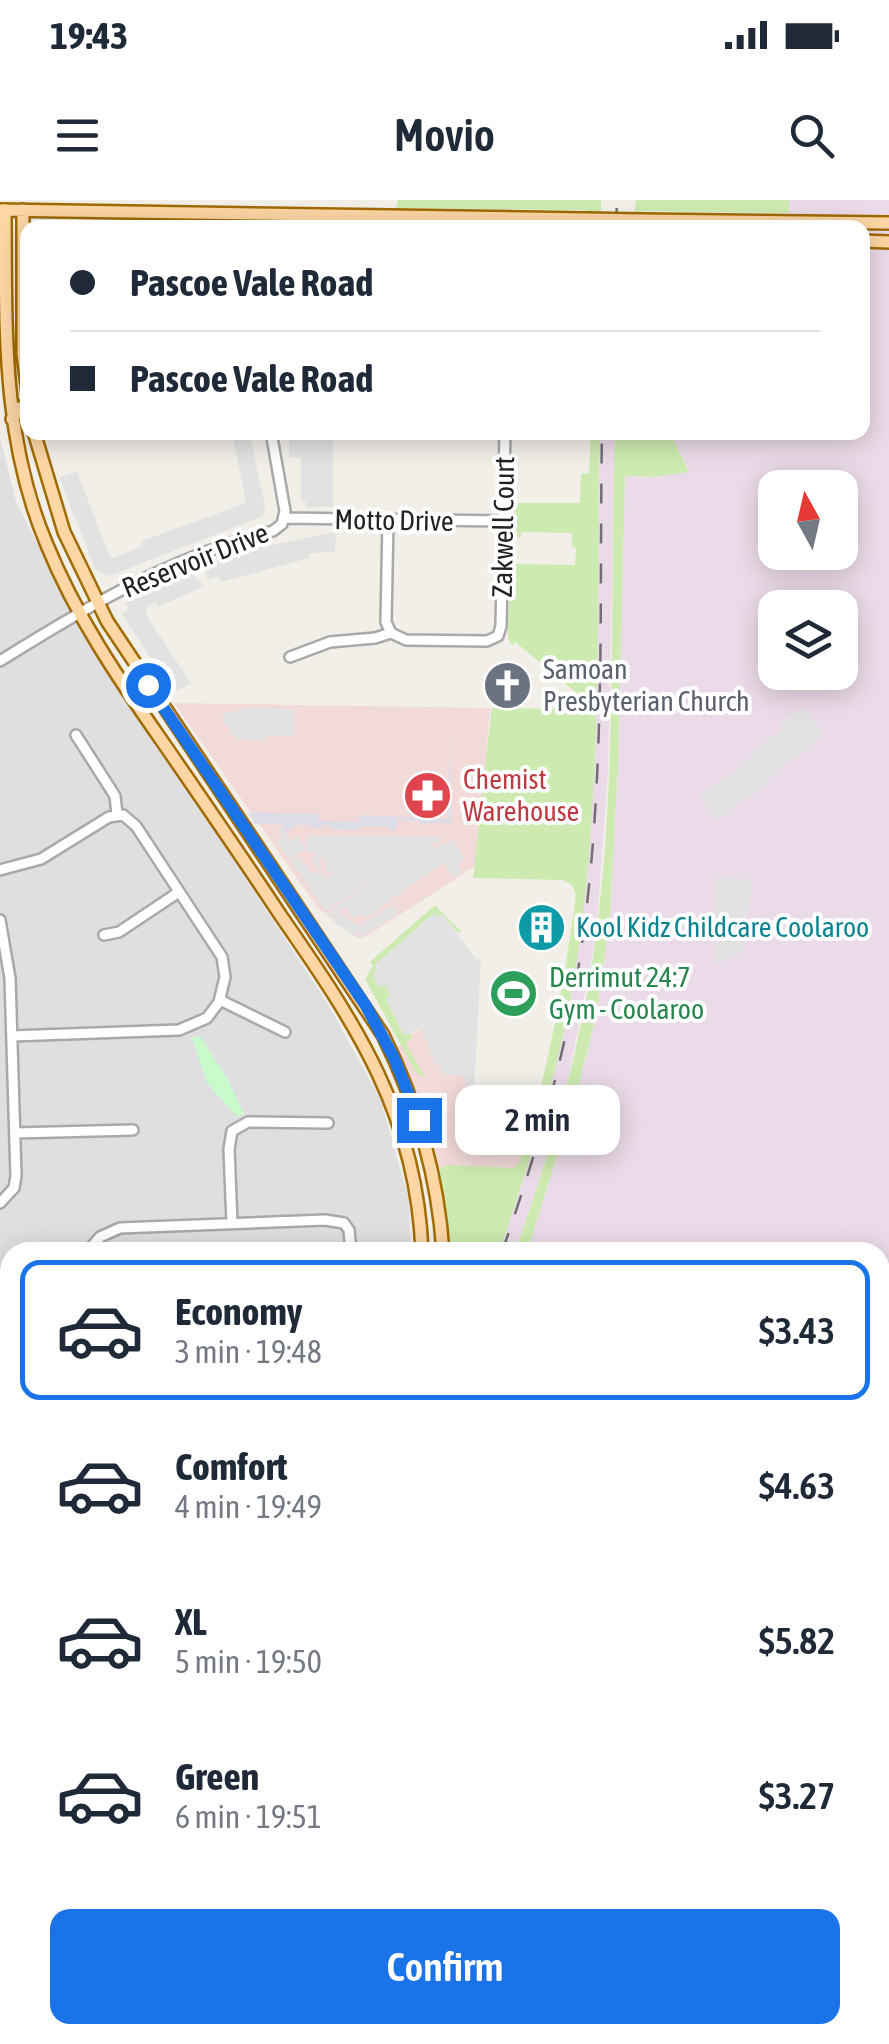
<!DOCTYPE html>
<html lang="en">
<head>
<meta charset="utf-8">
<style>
  :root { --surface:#fff; --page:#f6f6f7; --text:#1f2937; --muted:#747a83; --line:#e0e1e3; --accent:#1a73e8 }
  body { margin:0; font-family:"Asap Condensed",sans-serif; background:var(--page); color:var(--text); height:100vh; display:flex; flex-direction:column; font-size:38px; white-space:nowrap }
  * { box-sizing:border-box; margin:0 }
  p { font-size:32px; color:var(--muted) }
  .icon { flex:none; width:55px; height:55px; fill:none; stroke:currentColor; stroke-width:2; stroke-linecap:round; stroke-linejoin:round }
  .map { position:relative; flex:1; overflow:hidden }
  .side { position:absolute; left:0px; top:1042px; width:890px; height:802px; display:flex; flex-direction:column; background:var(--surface); border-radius:30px 30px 0 0; box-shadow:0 5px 25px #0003 }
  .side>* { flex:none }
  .top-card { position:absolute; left:20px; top:20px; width:850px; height:220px; border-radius:20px; box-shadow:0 5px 25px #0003; display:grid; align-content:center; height:220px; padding:0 50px; background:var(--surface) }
  .needle { width:65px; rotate:352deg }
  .controls { position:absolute; left:758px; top:270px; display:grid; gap:20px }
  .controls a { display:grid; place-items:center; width:100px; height:100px; border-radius:20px; background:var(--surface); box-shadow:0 5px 25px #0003; font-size:50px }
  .end { position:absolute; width:45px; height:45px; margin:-22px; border:12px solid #1a73e8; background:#fff; box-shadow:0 0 0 5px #fff }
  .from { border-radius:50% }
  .bubble { position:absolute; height:70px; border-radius:20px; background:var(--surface); box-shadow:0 5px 25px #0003; font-size:32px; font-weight:600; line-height:70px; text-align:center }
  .top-card b { display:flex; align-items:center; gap:35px; height:95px; font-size:38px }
  .top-card b+b { border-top:2px solid var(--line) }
  .top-card i { width:25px; height:25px; background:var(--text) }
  ul { padding:18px 0 0; list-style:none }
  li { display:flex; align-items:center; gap:30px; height:140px; margin:0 20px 15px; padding:0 30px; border:5px solid transparent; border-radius:20px }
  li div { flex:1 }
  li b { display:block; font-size:38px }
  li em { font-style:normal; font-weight:600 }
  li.selected { border-color:var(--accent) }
  li>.icon { width:90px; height:90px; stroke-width:1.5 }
  .primary-button { display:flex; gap:20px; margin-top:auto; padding:20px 50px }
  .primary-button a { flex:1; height:115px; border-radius:20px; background:var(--accent); color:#fff; font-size:40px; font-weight:600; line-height:115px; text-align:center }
  .status { display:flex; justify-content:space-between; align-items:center; height:70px; padding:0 50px; background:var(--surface); direction:ltr }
  .status svg { height:28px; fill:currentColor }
  header { display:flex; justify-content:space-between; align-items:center; height:130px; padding:0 50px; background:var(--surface); font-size:45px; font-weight:600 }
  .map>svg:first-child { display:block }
  .residential { fill:#e0dfdf }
  .commercial { fill:#f2dad9 }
  .industrial { fill:#ebdbe8; fill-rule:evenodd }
  .education { fill:#ffffe5 }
  .grass { fill:#cdebb0 }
  .park { fill:#c8facc }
  .parking { fill:#e2e2e2 }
  .plaza { fill:#dddde8 }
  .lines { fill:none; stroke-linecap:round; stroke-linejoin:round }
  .minor-casing { stroke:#a9a9a9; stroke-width:14 }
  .major-casing { stroke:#a06b00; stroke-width:16 }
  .minor { stroke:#fff; stroke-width:9 }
  .major { stroke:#fcd6a4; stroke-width:11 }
  .rail { stroke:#707070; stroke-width:2.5; stroke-dasharray:20 20; stroke-linecap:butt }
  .major-bridge-casing { stroke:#a06b00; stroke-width:16; stroke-linecap:butt }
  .major-bridge { stroke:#fcd6a4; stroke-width:11 }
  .route { stroke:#1a73e8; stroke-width:12 }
  .labels { text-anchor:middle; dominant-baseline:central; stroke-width:8; stroke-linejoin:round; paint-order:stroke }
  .street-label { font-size:28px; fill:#222; stroke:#fff }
  .worship-label { font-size:28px; fill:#5b616d; stroke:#fff; text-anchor:start }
  .health-label { font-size:28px; fill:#be3a42; stroke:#fff; text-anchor:start }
  .culture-label { font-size:28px; fill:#0d838f; stroke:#fff; text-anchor:start }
  .leisure-label { font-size:28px; fill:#27864d; stroke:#fff; text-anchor:start }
</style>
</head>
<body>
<div class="status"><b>19:43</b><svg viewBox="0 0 49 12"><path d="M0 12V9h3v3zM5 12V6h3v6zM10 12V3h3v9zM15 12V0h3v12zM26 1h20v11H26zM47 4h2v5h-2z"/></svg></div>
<header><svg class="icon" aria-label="menu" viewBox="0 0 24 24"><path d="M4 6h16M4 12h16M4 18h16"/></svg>Movio<svg class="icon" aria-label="search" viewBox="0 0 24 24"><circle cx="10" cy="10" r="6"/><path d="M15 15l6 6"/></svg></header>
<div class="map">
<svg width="889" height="1844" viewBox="0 0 889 1844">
  <rect width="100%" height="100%" fill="#f2efe9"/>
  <path class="residential" d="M0,237l16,65 60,118 250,381 54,97 29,102 2,52h-401v783h170l-3,9h-177z
    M880,1801l9,19v24h-630l3,-9h618z"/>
  <path class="commercial" d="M174,503l316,5 -13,157 -110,71 -8,2 -8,-4 -33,-26z
    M474,801l-6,92 71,6 -19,63 -6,6 -68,-3 -13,9 -42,-123 20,-12 -1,-4z"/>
  <path class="industrial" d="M789,0h100v1820l-9,-19v-749h-353l51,-164 19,-75 13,-98 8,-149 7,-291 28,2 36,-6 -19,-38 192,-1v-204l-73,-1zM775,288h65v64h-65zM775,408h65v64h-65z
    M600,233h15l-7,336 -12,167 -27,139 -29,104 -25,73h-16l57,-187 20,-101 10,-79 7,-119z"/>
  <path class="education" d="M446,1835h157v9h-158z"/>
  <path class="grass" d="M398,0h203v27h-15l-1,-17 -189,-2z
    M636,0h153v13l-148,-2v16l-9,1z
    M591,233h9c-4,176 3,357 -24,533 -15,98 -45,193 -77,286h-50l-11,-82 8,-5 67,3 7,-6c27,-88 44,-176 56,-267l-4,-10 -9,-5 -90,-2 19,-174v4l93,1v-9l-71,-59 -1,5 -5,-7 1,-75 66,1 1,-17 -4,-1v-14l-51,-1v6l-12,-2 1,-33h70l1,-29 8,-1z
    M615,233h55l19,39 -36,5 -28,-1 -7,290 -8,148 -13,99 -19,75 -51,164h-12c37,-103 67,-208 81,-317 22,-166 13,-335 19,-502z
    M435,705l26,26 -3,2 -16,-19 -5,4 -4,-4 -31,27 3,5 -5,-3 -25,22 16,32 -5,3 19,35 5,-2 2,4 -6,7 20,35 -11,-8 -50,-92 8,-13 -3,-3 2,-3z"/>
  <path class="park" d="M200,836l27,42 17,36 -7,3 -30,-34 -15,-45z"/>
  <path class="parking" d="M289,233h44v74h-27v-5l-5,-1v-43l-12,-1z
    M250,235l15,71 -2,10 -154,60 -13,-5 -37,-94 18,-5 34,87 32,-13 -1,-5 104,-38 -13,-65z
    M336,332l-1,20 -25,1 -1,5 -88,24 -1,-6 -12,4 -5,-16 45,-14z
    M191,373l13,13 -46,21 -2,-4 -8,3 -2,9 45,68 -18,10 -51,-79 6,-5 -3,-6z
    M804,507l21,29 -55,40 -2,8 -51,36 -17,-24 50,-36 2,-8 30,-22 -3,-5z
    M250,508l45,1v27h-29l-1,5 -29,-2 -12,-18 -1,-8z
    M283,626l6,15 8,-5 8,12 2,-13 134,2v6h-10l3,6 19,-9 12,19 -8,6 5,7 -8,6 -11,-15 -78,55 -4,-5 -8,6 -8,-12 -7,4 20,15 35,-21 5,8 -31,21 -3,-3 1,4 -6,2 -2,-6 -4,5 -21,-15 3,-7 -6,3 -3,-4 71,-50 -72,48 -16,-24 7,-6 -8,5 -18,-26 8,-5 14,20 8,-5 7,9 7,-6 -9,-1v-14h-7l4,7 -5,4 -5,-8 4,-8 -10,-1v-4l-17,11 -13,-19 6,-4 -4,-7z
    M715,678l37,1v18l-5,7 -1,41 -7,9 -19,8h-6z
    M434,713l3,4 5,-3 34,45h5l-7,132h-6l-6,-17 -20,1v-6l-7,-6 -10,-23 -2,-13 -19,9 -18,-37 4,-3 -5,-11 -6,2 -7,-13 6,-5 -3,-4 25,-22 3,1 -2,-2z"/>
  <path class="plaza" d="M450,529l1,91 -2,3h-22l-5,4 -3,-6 -22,-1 -1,10h-8v-4h-28l-1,4 -29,-1v-4h-8l-1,4h-10v-4h-15l-10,6 -5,-7h-26l-7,-11 70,1 1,7 40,1v-7l89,4z"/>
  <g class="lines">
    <defs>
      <path id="minor" d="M285,318l218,3
        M388,320l-2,102 5,11 15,7 81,1 11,-5 3,-10 4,-194
        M290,457l40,-15 45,-4 16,-5
        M0,461c88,-55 172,-105 273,-130l9,-7 3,-13 -14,-79
        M76,535l39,61 2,18
        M0,670l41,-11 68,-42 14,-2 13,11 86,131 3,20 -6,25 -12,16 -28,12 -167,6
        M0,720l10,58 6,198 -2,12 -14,15
        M104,735l15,-3 60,-40
        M220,800l65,32
        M15,933l118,-3
        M232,1023l-3,-74 3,-18 16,-9 80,1
        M87,1052l13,-15 20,-9 205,-8 19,3 5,7 2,22
        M0,1089h1
        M0,1297h10
        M0,1396l10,-1
        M880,1543h9
        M0,1579l10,-1
        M880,1825l9,19
        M613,1835v9
        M873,1835l4,9
        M269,1844l3,-9
        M437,1844l1,-9
        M688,1844l20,-9"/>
      <path id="major" d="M0,10l586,9
        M5,10c1,114 -4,227 42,335 29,71 71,133 115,196 40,58 80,116 119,175 75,108 136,199 141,336
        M23,10v144l5,39
        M641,20l248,3
        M862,41l27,1
        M12,219l8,-11 8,-4
        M34,232l30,100 43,89 276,414c34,69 55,141 60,217
        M174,1839l2,5
        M189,1844l3,-9
        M206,1844l7,-9"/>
    </defs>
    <use href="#minor" class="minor-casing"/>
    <use href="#major" class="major-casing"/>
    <use href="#minor" class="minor"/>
    <use href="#major" class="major"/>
    <path class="rail" d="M616,28l1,-28
      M502,1052c35,-101 66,-203 80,-309 24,-168 17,-341 20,-511
      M235,1844l3,-9"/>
    <defs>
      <path id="major-bridge" d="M586,19l55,1"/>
    </defs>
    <use href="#major-bridge" class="major-bridge-casing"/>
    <use href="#major-bridge" class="major-bridge"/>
  </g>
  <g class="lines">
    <path class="route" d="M148,485l218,321 28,52 25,62"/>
  </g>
  <defs>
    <symbol id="church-disc" viewBox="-11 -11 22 22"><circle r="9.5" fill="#6b7280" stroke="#fff"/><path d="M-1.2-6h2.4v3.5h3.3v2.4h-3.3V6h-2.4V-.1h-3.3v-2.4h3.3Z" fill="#fff"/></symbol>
    <symbol id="pharmacy-disc" viewBox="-11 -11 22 22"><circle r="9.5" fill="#e0444e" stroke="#fff"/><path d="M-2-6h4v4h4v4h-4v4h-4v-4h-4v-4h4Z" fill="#fff"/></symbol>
    <symbol id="building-disc" viewBox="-11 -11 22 22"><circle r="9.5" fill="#0f9aa8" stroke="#fff"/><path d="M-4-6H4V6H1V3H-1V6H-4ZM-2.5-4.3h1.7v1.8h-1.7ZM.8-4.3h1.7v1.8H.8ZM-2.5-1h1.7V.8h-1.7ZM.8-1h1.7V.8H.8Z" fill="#fff"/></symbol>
    <symbol id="stadium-disc" viewBox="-11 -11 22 22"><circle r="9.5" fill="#2e9e5b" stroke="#fff"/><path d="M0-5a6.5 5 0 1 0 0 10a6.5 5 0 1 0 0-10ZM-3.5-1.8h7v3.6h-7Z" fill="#fff"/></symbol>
  </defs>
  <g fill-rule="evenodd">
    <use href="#church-disc" x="480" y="458" width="55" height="55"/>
    <use href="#pharmacy-disc" x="400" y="568" width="55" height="55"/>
    <use href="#building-disc" x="514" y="700" width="55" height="55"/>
    <use href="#stadium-disc" x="486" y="766" width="55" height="55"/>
  </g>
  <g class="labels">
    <g class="street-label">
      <text transform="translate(394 320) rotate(1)">Motto Drive</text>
      <text transform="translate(503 327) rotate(-89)">Zakwell Court</text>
      <text transform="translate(195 360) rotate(-22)">Reservoir Drive</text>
    </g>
    <g class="worship-label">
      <text x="543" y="469">Samoan<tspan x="543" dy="32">Presbyterian Church</tspan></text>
    </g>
    <g class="health-label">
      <text x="463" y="579">Chemist<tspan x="463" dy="32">Warehouse</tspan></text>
    </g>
    <g class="culture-label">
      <text x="576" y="727">Kool Kidz Childcare Coolaroo</text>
    </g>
    <g class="leisure-label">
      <text x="549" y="777">Derrimut 24:7<tspan x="549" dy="32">Gym - Coolaroo</tspan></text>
    </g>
  </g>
</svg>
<div class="controls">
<a><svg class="needle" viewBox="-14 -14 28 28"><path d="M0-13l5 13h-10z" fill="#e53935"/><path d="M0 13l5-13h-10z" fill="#747a83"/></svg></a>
<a><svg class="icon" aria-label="layers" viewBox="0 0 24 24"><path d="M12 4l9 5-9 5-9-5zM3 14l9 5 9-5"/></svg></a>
</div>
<i class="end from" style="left:148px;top:485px"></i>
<i class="end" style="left:419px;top:920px"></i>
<div class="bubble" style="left:455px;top:885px;width:165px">2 min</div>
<div class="top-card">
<b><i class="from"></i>Pascoe Vale Road</b>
<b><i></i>Pascoe Vale Road</b>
</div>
<section class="side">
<ul>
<li class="selected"><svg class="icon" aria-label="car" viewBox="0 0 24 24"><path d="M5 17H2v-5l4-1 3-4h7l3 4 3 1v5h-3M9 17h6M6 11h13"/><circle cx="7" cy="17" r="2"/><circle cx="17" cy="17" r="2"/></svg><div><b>Economy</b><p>3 min · 19:48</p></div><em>$3.43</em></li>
<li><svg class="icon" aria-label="car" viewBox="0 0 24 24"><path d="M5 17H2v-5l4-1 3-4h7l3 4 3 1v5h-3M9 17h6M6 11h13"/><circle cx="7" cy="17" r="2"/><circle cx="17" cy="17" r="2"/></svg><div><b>Comfort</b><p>4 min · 19:49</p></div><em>$4.63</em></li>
<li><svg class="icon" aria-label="car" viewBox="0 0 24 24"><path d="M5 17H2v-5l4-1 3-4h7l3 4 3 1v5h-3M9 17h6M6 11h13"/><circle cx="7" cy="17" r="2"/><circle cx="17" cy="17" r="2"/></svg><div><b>XL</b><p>5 min · 19:50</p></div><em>$5.82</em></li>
<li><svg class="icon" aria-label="car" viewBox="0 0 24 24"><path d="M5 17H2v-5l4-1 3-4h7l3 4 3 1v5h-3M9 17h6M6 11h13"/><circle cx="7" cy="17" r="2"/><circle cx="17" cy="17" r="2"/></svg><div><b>Green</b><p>6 min · 19:51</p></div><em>$3.27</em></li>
</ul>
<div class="primary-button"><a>Confirm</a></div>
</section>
</div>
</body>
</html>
